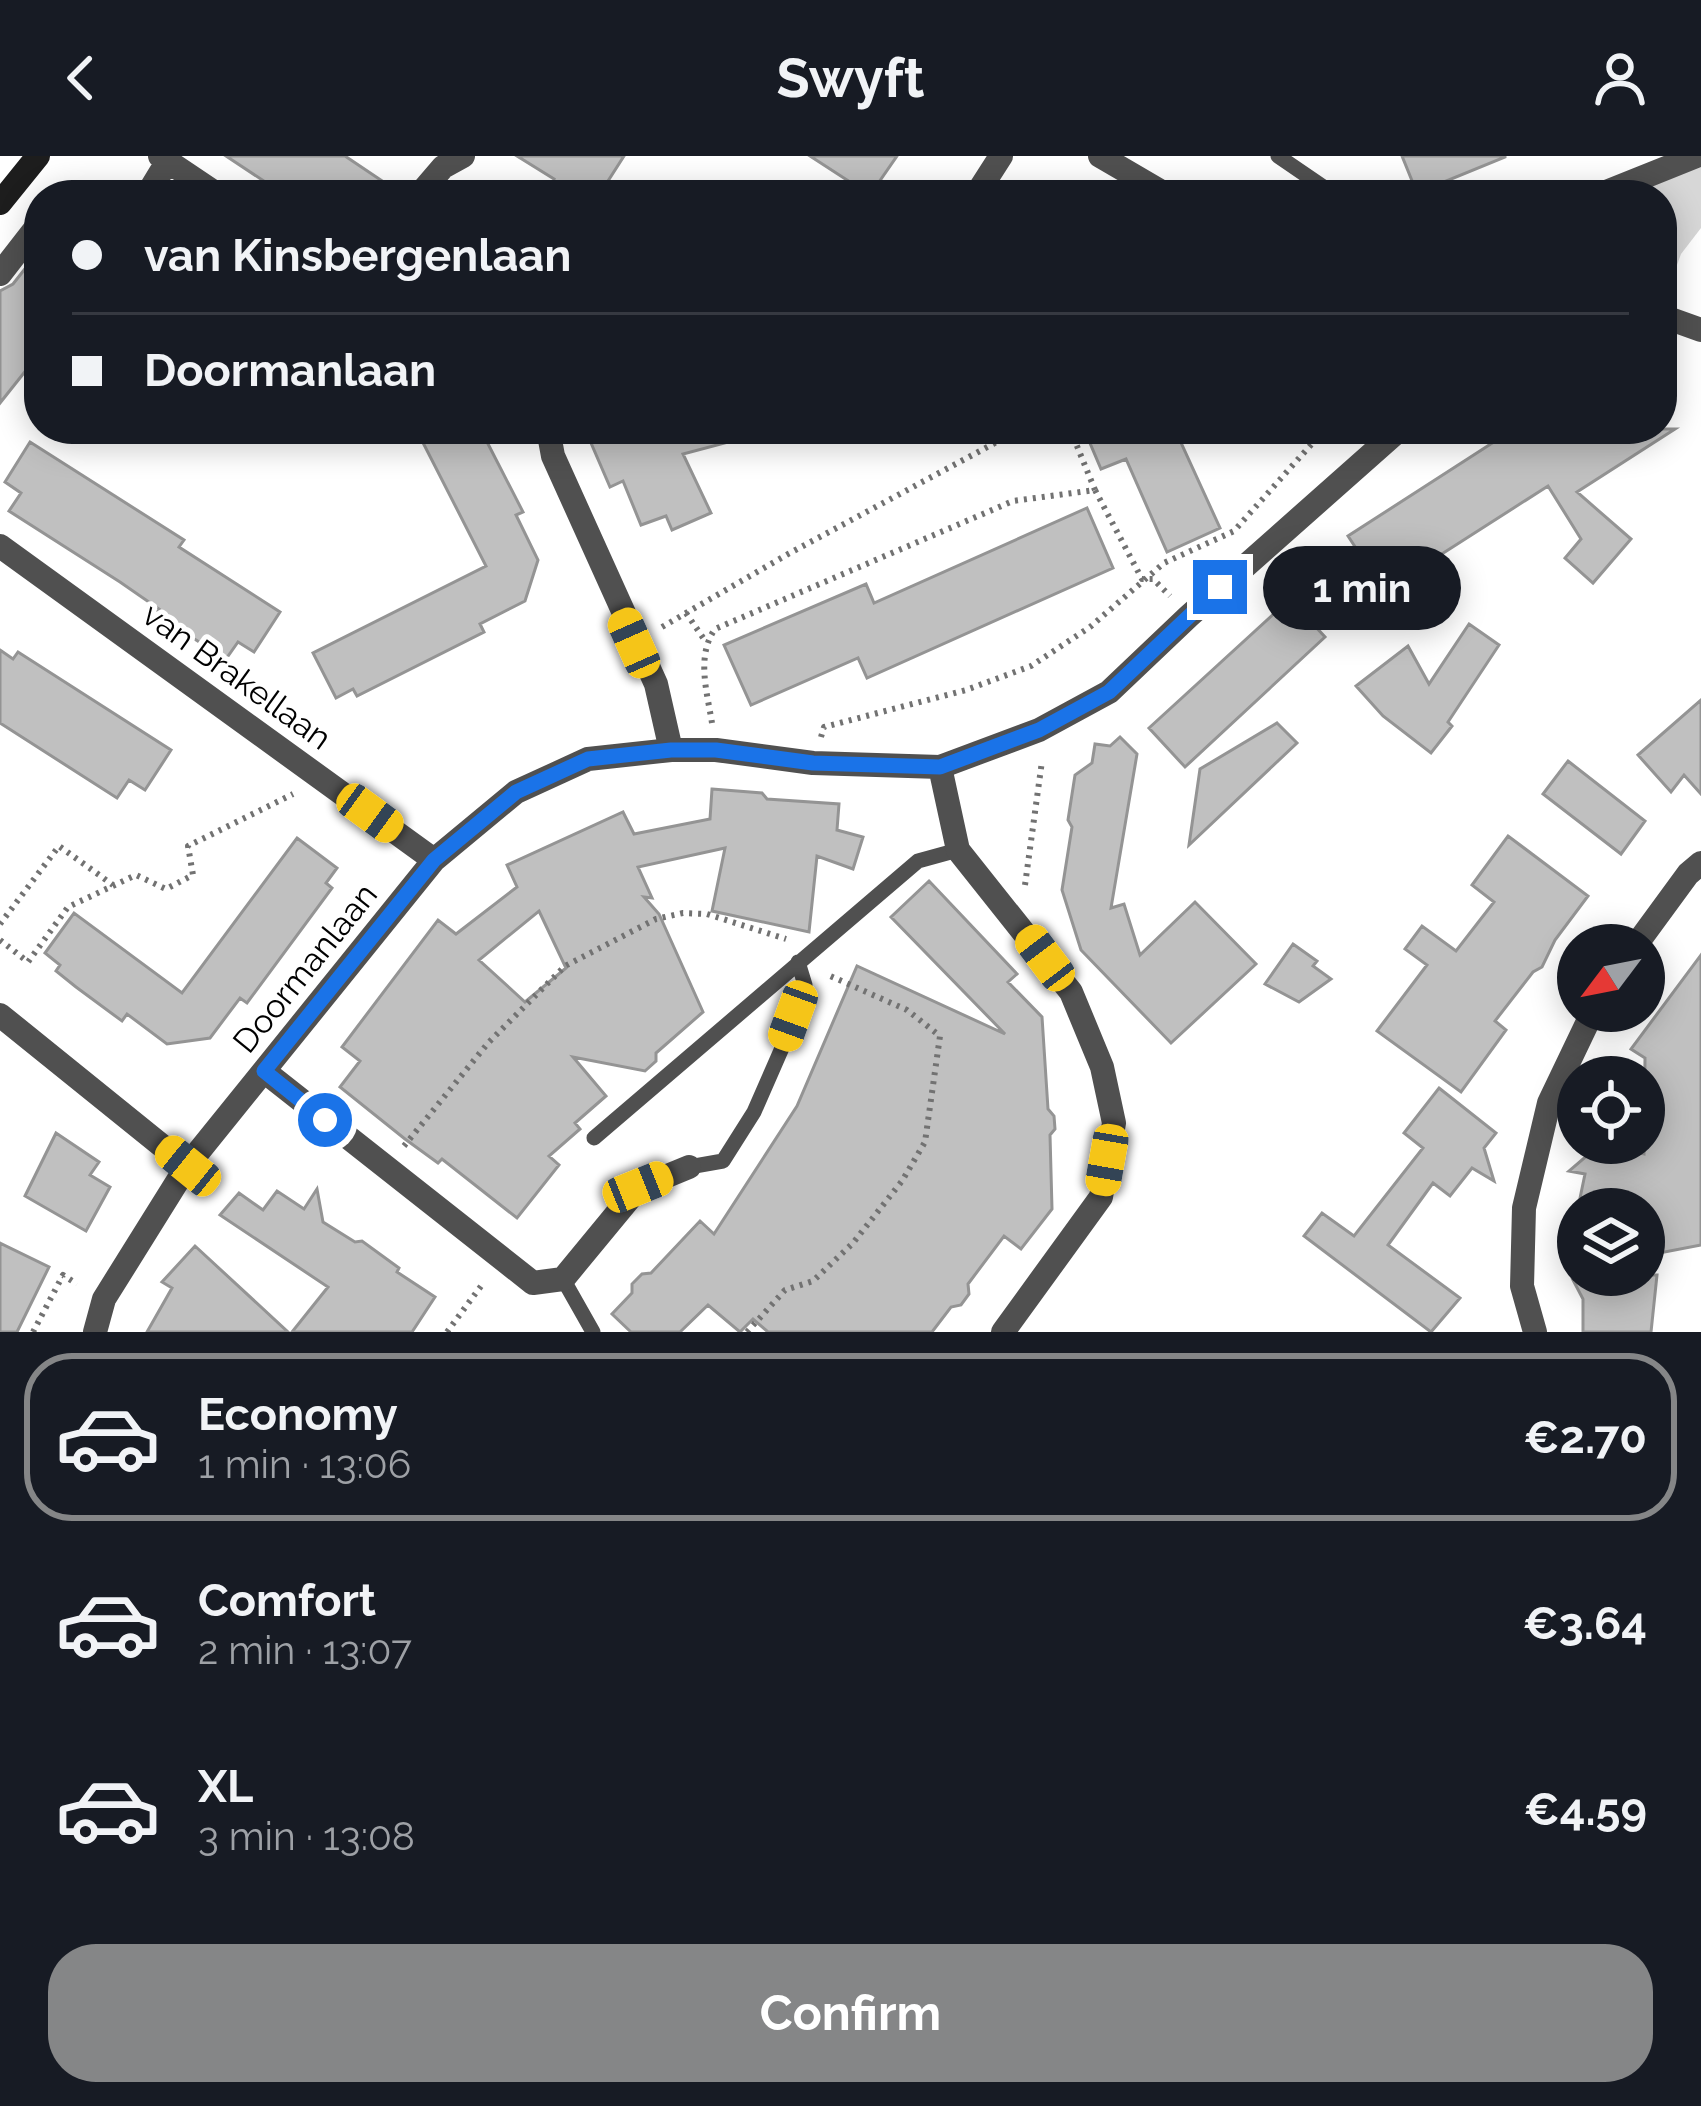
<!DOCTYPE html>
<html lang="en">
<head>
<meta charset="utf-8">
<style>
  :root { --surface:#171b24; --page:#20242c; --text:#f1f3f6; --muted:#9ea1a6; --line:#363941; --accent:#858687 }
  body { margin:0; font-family:Raleway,sans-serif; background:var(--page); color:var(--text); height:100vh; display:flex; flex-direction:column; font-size:45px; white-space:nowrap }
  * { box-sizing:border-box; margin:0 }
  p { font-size:39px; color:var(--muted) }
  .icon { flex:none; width:66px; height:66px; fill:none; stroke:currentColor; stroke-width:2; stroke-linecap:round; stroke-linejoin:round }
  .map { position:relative; height:1176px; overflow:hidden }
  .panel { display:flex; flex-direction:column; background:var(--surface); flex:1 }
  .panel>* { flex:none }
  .top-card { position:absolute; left:24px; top:24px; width:1653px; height:264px; border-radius:48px; box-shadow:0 6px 30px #0003; display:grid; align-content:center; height:264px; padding:0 48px; background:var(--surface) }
  .needle { width:78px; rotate:238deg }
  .controls { position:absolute; left:1557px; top:768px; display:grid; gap:24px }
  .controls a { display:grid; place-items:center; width:108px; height:108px; border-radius:50%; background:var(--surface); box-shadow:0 6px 30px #0003; font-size:60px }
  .end { position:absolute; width:54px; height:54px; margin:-27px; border:15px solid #1a73e8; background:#fff; box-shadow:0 0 0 6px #fff }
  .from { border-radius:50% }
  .bubble { position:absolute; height:84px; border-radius:42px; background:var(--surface); box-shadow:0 6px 30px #0003; font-size:39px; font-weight:700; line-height:84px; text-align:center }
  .car { position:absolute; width:36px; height:72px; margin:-36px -18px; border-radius:15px; box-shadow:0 0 9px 3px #0007; background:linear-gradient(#f5c518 24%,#345 0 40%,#f5c518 0 76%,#345 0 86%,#f5c518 0) }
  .top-card b { display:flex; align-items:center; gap:42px; height:114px; font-size:45px }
  .top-card b+b { border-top:3px solid var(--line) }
  .top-card i { width:30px; height:30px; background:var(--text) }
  ul { padding:21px 0 0; list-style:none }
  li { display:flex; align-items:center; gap:36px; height:168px; margin:0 24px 18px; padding:0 24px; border:6px solid transparent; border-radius:48px }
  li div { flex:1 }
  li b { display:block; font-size:45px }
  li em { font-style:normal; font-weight:700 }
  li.on { border-color:var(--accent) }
  li>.icon { width:108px; height:108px; stroke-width:1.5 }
  .action { display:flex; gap:24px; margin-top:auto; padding:24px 48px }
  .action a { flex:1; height:138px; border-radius:48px; background:var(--accent); color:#fff; font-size:48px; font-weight:700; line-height:138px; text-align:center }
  header { display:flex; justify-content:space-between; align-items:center; height:156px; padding:0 48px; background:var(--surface); font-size:54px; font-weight:700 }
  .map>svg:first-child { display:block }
  .green { fill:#d7d7d7 }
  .building { fill:#c0c0c0; stroke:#949494; stroke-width:3; fill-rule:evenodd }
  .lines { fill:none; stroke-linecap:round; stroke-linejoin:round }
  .path { stroke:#727272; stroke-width:6; stroke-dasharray:3 6; stroke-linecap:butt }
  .lane { stroke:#505050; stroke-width:15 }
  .street { stroke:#505050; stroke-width:24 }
  .secondary { stroke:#1d1d1d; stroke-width:24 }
  .route { stroke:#1a73e8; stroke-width:15 }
  .labels { text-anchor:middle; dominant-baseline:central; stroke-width:10; stroke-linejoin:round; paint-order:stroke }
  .street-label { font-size:33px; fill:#000; stroke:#fff }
</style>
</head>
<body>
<header><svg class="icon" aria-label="back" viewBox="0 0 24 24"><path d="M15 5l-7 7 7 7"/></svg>Swyft<svg class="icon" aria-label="person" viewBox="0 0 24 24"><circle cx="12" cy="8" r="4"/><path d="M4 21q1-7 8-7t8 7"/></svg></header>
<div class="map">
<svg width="1701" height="1176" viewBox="0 0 1701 1176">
  <rect width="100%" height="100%" fill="#fff"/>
  <path class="green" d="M1701,10v62l-20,26 -15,41h-4v-100h-32z"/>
  <path class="building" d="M226,0h119l58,39h-118z
    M517,0h107l-25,39h-55l10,-16z
    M810,0h87l-27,39z
    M1402,0h103v1l-88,36z
    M39,95v103l-39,49v-112l13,-7z
    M416,273h56l6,12 7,-3 38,74 -7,3 22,45 -13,41 -45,23 4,8 -127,64 -4,-7 -17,9 -23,-45 173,-87z
    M585,273h154l1,10 -57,15 28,59 -39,17 -6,-14 -25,9 -18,-44 -13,6z
    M1084,273h111l-17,7 42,92 -53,24 -41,-93 -25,10z
    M1514,273h161l-98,63 54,47 -38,44 -28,-25 16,-19 -33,-53 -164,105 -36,-55z
    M30,286l154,98 -5,7 101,65 -26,40 -16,-10 -12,17 -71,-45 4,-5 -39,-27 -111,-71 12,-18 -16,-11z
    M1087,352l26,60 -246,110 -9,-20 -107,47 -27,-60 142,-61 8,19z
    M1290,443l35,38 -140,130 -36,-39z
    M1469,468l30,21 -51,77 4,4 -21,27 -48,-37 -27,-30 52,-40 21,38z
    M0,494l13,9 5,-7 153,98 -26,40 -16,-10 -12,18 -117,-75z
    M1701,544v94l-17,-19 -13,17 -33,-37z
    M1277,567l20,20 -108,102 11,-76z
    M1120,581l17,17 -26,154 13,-4 16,51 55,-53 61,62 -85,79 -90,-93 -19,-60 10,-63 -4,-7 7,-45 17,-12 3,-19 15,2z
    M1568,605l77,60 -24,33 -78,-60z
    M712,633l50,4 5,6 72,5 -2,26 26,7 -10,32 -36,-13 -8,76 -97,-21 13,-63 -87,19 14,31 -8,-1 15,17 44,98 -47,41v8l-11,10 -72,-14 33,39 -31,27 5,6 -31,27 10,9 -42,53 -75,-59 -4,4 -33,-24 -65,-52 20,-26 -18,-14 96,-127 18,14 61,-47 -10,-22 116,-53 11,22 76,-15zM539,755l27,57 -41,34 -46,-42z
    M1508,680l80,60 -33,44 -13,27 -9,5 -38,49 11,9 -45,62 -84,-61 50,-66 -22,-16 17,-23 34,25 38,-49 -22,-17z
    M297,682l40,30 -11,15 6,5 -85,115 -7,-5 -30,40 -43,6 -40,-30 -5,7 -46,-34 -20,-16 4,-6 -15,-12 29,-40 108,80z
    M929,725l88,93 -9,8 34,35 6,92 6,7 1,13 -5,6 2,74 -31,40 -17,-13 -36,48 1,10 -8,11 -10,2 -19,25h-164l-15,-13 -13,13 -32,-27 -28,27h-49l-19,-18 20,-21v-9l10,-10 9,-1 49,-52 14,13 83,-128 60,-140 148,68 -114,-117z
    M1293,788l24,17 -4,5 18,13 -32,23 -34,-18z
    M1701,799v290l-57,11v-47h-36l-29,-6 6,-29 -16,-3 20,-17 2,-11 53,11 1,-96 -14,-9z
    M1439,932l57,45 -12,15 10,33 -22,-13 -22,28 -17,-13 -45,62 72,53 -29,34 -127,-96 18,-23 32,23 69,-88 -19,-15z
    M56,977l43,29 -9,13 20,12 -24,44 -61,-35z
    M317,1033l6,33 32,20 7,-1 37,27 -2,4 38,25 -23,35h-120l36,-45 -108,-72 19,-22 24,17 14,-19 27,18z
    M0,1087l49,24 -32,65h-17z
    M195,1090l93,86h-141l25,-44 -10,-6z
    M1602,1119h55l-6,57h-68v-33l-10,-19 28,2z"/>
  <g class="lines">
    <path class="path" d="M1070,273l25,61
      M686,457l20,29
      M662,471l126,-73 233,-125
      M712,567c-5,-31 -16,-67 3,-94l298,-128 82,-11 47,89h11l17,17
      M821,581l3,-10 142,-37 65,-24 59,-39 74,-64 70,-32 91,-102
      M1025,729l17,-124
      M0,768l59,-78 54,39
      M0,784l28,22 40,-55 68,-32 30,14 27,-14 -5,-29 105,-52
      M404,990l84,-103 77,-77 91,-47 27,-6 24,1 79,25
      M33,1176l30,-57 14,9
      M447,1176l37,-50
      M747,1176l38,-42 28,-9 40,-38 49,-62 23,-39 15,-106 -33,-26 -79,-35"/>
    <path class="lane" d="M1278,0l57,39
      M594,982l324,-277 40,-11
      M689,1011l34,-6 31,-49 28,-64 23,-63 -7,-23
      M563,1123l30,53"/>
    <path class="street" d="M160,0l58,39
      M1100,0l67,39
      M147,39l20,-33
      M419,39l24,-28 20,-11
      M976,39l25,-39
      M1599,39l97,-39
      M0,118l39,-50
      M1662,160l39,14
      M548,273l5,27 103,228 15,66
      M0,390l434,314
      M940,611l18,83 113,142 31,75 12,56 -13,74 -98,135
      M1636,789l52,-71 13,-11
      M0,859l187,151
      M264,915l269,212 30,-4 75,-91 51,-21
      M95,1176l9,-33 83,-133 247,-306 82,-68 72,-33 83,-9h45l97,13 127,4 99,-37 70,-38 80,-76 211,-187
      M1535,1176l-13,-46 2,-78 25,-105 44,-92"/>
    <path class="secondary" d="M0,47l38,-47"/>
  </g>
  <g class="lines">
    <path class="route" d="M325,964l-61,-49 170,-211 82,-68 72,-33 83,-9h45l97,13 127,4 99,-37 70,-38 111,-105"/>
  </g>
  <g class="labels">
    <g class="street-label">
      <text transform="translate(237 520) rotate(36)">van Brakellaan</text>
      <text transform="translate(305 812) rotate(-51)">Doormanlaan</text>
    </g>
  </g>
</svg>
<div class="controls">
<a><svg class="needle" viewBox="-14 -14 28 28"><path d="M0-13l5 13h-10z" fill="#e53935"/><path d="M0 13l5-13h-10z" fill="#9ea1a6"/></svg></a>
<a><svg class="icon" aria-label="locate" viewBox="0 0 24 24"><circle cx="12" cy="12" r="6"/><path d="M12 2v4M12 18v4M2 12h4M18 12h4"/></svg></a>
<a><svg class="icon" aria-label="layers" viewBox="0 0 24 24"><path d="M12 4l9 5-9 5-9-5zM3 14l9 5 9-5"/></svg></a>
</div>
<i class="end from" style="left:325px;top:964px"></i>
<i class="end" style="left:1220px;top:431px"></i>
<div class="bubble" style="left:1263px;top:390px;width:198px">1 min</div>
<i class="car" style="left:634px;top:487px;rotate:336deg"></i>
<i class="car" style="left:370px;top:657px;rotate:126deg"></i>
<i class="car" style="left:1045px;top:802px;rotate:323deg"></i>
<i class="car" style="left:793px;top:860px;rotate:200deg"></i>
<i class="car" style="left:1107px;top:1004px;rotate:190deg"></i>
<i class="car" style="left:188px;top:1010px;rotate:309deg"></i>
<i class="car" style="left:638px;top:1031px;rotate:68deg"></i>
<div class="top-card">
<b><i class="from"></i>van Kinsbergenlaan</b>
<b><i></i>Doormanlaan</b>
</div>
</div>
<section class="panel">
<ul>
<li class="on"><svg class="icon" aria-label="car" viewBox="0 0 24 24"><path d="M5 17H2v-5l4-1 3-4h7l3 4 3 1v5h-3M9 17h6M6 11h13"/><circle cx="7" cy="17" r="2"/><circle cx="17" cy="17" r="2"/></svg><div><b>Economy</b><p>1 min · 13:06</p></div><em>€2.70</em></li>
<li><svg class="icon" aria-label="car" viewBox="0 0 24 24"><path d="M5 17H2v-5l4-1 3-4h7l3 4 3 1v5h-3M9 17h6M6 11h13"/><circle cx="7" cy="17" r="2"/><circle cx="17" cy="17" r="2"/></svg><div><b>Comfort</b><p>2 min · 13:07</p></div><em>€3.64</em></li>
<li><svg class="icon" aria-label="car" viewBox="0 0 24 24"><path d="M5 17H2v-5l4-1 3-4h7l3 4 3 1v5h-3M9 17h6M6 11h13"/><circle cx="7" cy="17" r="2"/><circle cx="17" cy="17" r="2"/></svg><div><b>XL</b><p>3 min · 13:08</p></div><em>€4.59</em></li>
</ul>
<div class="action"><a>Confirm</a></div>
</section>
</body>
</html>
